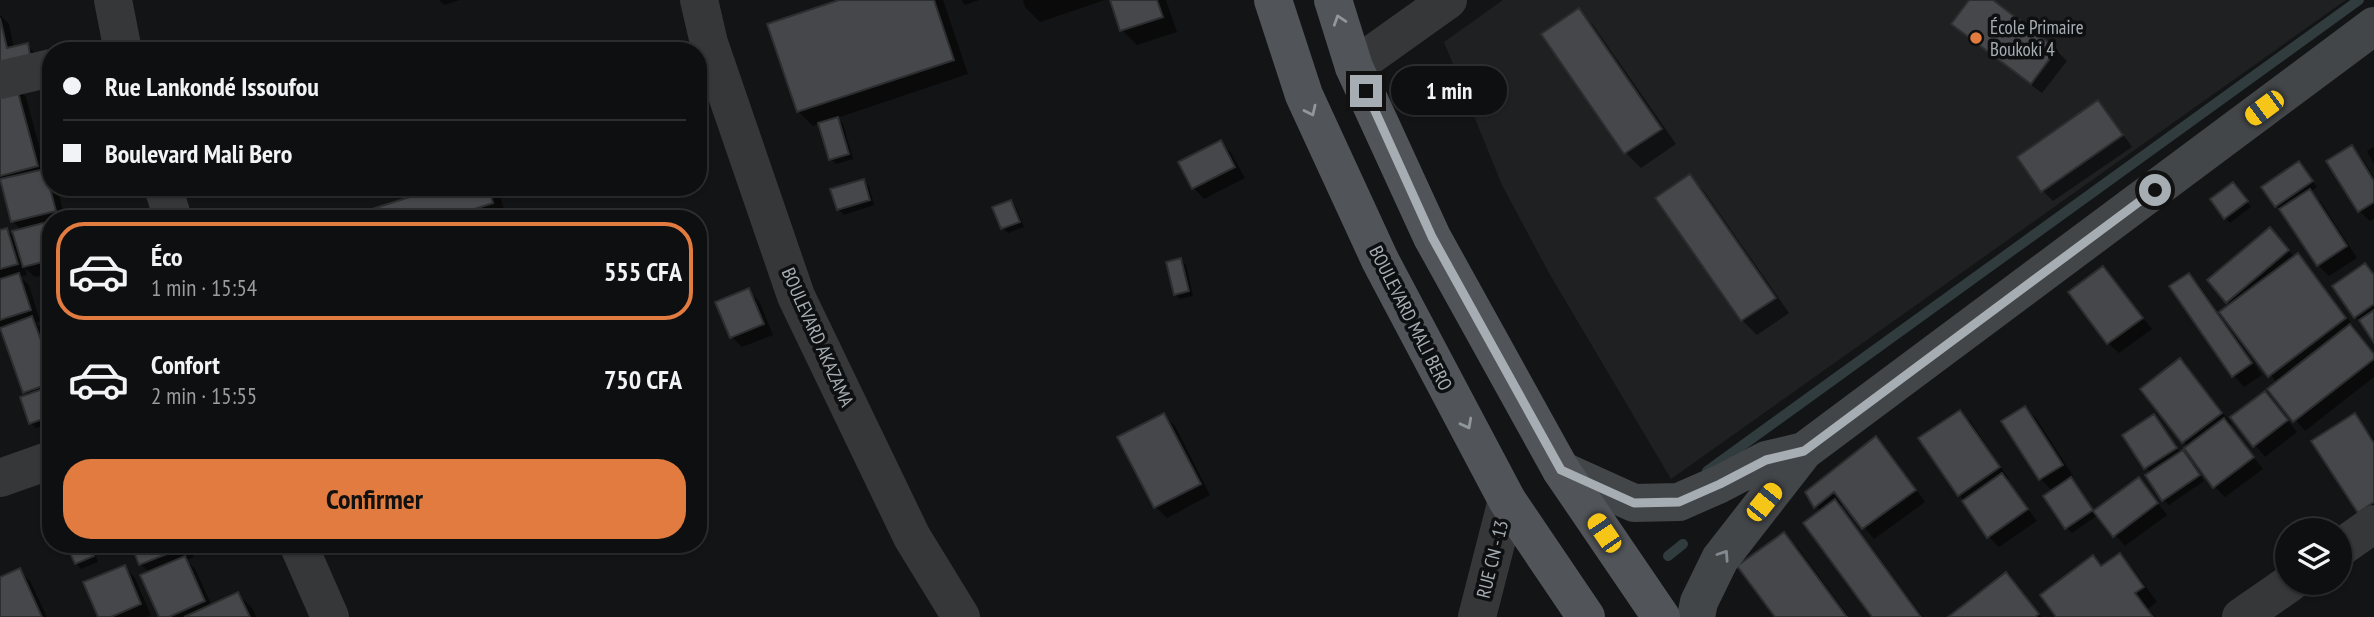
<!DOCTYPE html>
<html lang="fr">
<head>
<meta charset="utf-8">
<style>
  :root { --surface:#0e0f10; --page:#1c1d1e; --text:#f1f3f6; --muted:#9b9c9f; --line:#2e2f30; --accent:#e17b3f }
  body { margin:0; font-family:"PT Sans Narrow",sans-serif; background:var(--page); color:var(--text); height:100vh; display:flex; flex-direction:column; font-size:26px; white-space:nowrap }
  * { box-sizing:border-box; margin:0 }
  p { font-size:23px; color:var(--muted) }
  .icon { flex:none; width:38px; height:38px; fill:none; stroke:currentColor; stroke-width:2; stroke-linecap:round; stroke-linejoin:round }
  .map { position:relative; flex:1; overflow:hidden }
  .sheet { position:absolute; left:42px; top:210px; width:665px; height:343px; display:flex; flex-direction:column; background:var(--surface); border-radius:28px; box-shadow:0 2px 5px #0004,0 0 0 2px var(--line) }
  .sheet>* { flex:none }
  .hud { position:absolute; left:42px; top:42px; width:665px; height:154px; border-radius:28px; box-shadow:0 2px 5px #0004,0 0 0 2px var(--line); display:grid; align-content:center; height:154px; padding:0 21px; background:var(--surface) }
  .controls { position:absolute; left:2275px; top:518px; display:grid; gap:14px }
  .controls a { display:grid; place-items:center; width:77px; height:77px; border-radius:50%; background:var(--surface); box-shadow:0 2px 5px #0004,0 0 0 2px var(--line); font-size:35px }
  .end { position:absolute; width:32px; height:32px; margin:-16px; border:9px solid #a6aeb4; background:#111; box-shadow:0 0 0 4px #111 }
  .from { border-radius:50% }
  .bubble { position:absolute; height:49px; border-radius:24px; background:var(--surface); box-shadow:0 2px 5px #0004,0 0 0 2px var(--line); font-size:23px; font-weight:700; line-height:49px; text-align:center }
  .car { position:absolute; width:21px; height:42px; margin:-21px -10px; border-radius:9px; box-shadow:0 0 5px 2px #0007; background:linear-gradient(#f5c518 24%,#345 0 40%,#f5c518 0 76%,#345 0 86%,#f5c518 0) }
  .hud b { display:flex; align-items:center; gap:24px; height:66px; font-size:26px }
  .hud b+b { border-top:2px solid var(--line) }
  .hud i { width:18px; height:18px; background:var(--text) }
  ul { padding:12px 0 0; list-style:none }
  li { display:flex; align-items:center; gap:21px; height:98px; margin:0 14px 10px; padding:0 7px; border:4px solid transparent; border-radius:28px }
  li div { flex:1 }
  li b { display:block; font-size:26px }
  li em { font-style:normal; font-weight:700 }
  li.selected { border-color:var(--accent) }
  li>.icon { width:63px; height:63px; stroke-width:1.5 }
  .cta { display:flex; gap:14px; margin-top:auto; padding:14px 21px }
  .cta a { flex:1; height:80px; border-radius:28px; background:var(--accent); color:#111; font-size:28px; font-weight:700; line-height:80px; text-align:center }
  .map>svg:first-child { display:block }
  .built { fill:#1f2022 }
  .shadow { fill:#0007 }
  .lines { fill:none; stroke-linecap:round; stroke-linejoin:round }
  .stream { stroke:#303c3e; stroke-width:10 }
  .building { fill:#45474a; stroke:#2d2e30; stroke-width:2 }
  .street { stroke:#353739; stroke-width:38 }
  .secondary { stroke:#434649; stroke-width:38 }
  .primary { stroke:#515458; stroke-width:38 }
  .oneway { stroke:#91989d }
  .oneway2 { stroke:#838a8f }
  .route { stroke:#a6aeb4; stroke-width:9 }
  .poi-dot { fill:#e17b3f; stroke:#0e0f10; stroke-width:2.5 }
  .labels { text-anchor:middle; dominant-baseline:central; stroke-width:7; stroke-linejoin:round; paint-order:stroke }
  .poi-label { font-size:19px; fill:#a6aeb4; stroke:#0e0f10; text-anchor:start }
  .street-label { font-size:19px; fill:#a6aeb4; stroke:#0e0f10 }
</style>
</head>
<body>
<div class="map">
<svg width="2374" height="617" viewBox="0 0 2374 617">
  <rect width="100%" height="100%" fill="#131415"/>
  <path class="built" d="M1503,0h843l-675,479 -122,-206 -47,-88 -58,-143z"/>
  <path class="shadow" d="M439,0h21l-16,5z
    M845,0h98l25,74 -131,44 6,6 10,35 -17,5 -5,-5 -11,-36 -7,3 -15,-15z
    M961,0h18l-14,5z
    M1023,0h82l-65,22 -15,-15z
    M1112,0h54l11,32 -40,13 -15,-15z
    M1971,0h19l66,50 11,11 -25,32 -78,-59 -11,-11z
    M1578,10l15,15 83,119 -35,24 -15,-15 -83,-119z
    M0,15l9,9 5,24 13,-3 11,11 -38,25z
    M16,87l10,10 20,75 5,5v10h6l8,32h-14v54l-16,4 -10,-9 2,7 -7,2 9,8 11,36 -4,2 6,6 9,23v71l-15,5 -5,-5 -3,-27 -4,-4 -22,-59 -2,1v-102l7,-2 10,10 5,-10 -10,-9 -9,-37 -3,-3v-90z
    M2098,102l10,11 24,34 -79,54 -10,-10z
    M1221,142l10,11 14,25 -41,21 -10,-11 -13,-26z
    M2351,147l11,11 12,19v42l-4,2 -11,-10z
    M2374,147v17l-7,-13z
    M2299,163l18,24 -7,5 11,10 36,56 -28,18 -11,-11 -54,-78z
    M1690,176l14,15 85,122 -32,22 -15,-15 -85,-122z
    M863,181l6,5 5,19 -30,10 -6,-6z
    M447,187h50l10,31 -161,1z
    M2238,189l13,18 -21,16 -5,-5z
    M1011,202l5,5 8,20 -16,6 -5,-5z
    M2280,240l15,18 3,-3 14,15 62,84v23l-69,54 -35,-42 7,-6 -49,-62 -2,2 36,52 -18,12 -10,-11 -62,-89 17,-12 11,11 19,28 12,-9 -22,-25z
    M1181,260l5,5 7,31 -13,3 -5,-5z
    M2365,265l9,9v66l-19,-24z
    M2103,268l49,61 -33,24 -11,-10z
    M748,290l11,11 14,34 -31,12 -10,-10z
    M2180,360l52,64 -3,2 34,43 -38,28 -11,-11 -26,-39 -45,-58z
    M2265,393l32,39 -32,25 -32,-39z
    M2025,408l11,10 37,58 -4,2 26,34 44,-33 28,36 -42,31 -27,-31 -26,18 -6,-6 -13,-35 -12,-13 -37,-57z
    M1960,412l11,10 38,57 -2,1 30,41 -38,26 -10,-10 -30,-43z
    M1164,415l11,11 35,69 -43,23 -11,-11 -37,-69z
    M2154,416l10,11 17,26 7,4 16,24 -35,24 -5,-5 -13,-27 -27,-37z
    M2355,416l19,23v80l-15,-8z
    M1876,439l11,10 38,53 -51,37 -29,-36 -5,4 9,9 74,101h-49l-53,-105 -14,-19z
    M698,506l10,21 -10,5z
    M1784,534l15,15 50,68h-72z
    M68,544h23l7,18 -17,7 -5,-6z
    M132,544h57l5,13 -8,3 9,9 17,37 26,-12 15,15 3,8h-96l-10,-44 -10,-9z
    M652,544h19l-13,6z
    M2119,555l15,15 23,32 -9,7 7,8h-97l35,-59 9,9z
    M125,567l10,11 16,37 -5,2h-46z
    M19,570l11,11 17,36h-47v-38z
    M2006,574l36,43h-91z"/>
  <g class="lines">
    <path class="stream" d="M1707,471l652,-471
      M1668,556l15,-12"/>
  </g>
  <path class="building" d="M839,0h95l20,60 -157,52 -30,-88z
    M1110,0h47l6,17 -43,14z
    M1969,0h24l64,49 -26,35 -80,-60z
    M1579,8l83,121 -38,25 -83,-120z
    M0,18l7,30 21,-5 3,18 -31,7z
    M16,85l22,81 -38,10v-87z
    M2098,100l25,35 -82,57 -24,-35z
    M838,117l11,37 -20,6 -11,-37z
    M1221,140l14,27 -43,22 -14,-27z
    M2352,145l22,36v21l-16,10 -32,-51z
    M2299,161l14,20 -38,26 -14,-20z
    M45,169l11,42 -45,11 -11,-43z
    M1690,174l86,124 -35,23 -86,-123z
    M864,179l6,21 -33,10 -7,-21z
    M2233,182l15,19 -24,18 -14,-20z
    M441,187h47l5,16 -50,16h-102z
    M2310,189l37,57 -30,20 -38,-57z
    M1011,200l9,22 -19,7 -9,-22z
    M51,221v39l-28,7 -11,-36z
    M2270,227l19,23 -63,53 -19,-23z
    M7,228l11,36 -18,5v-39z
    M2298,253l48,65 -78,59 -49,-65z
    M1181,258l8,33 -15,4 -8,-33z
    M2365,263l9,12v29l-20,14 -22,-32z
    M2103,266l40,52 -36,26 -39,-52z
    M19,273l12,37 -31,10v-41z
    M2189,273l63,90 -20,14 -63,-91z
    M749,288l15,36 -34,14 -15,-36z
    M2374,310v33l-15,-23z
    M32,316l19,51v16l-28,10 -23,-65z
    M2350,324l24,30v5l-81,63 -26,-33z
    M2180,358l42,55 -40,30 -42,-54z
    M51,386v30l-22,8 -9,-27z
    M2265,391l23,29 -35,27 -23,-30z
    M2025,406l38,59 -24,15 -38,-59z
    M1960,410l40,57 -42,29 -40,-58z
    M1164,413l37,71 -47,24 -37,-71z
    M2355,413l19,30v59l-16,11 -47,-72z
    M2154,414l23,34 -33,21 -22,-34z
    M2224,418l30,39 -41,31 -29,-40z
    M1876,436l40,54 -54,39 -28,-37 -20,16 -9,-16z
    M2183,450l17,25 -38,26 -17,-26z
    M2002,473l26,36 -41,29 -25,-37z
    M2071,477l22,33 -28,19 -22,-33z
    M2139,477l19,26 -45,34 -20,-26z
    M1835,499l86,118h-49l-69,-94z
    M1784,532l63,85h-72l-38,-51z
    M66,544h23l5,12 -19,8z
    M131,544h53l1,3 -46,18z
    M2120,553l24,34 -9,6 18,24h-97l-16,-22 53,-40 8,11z
    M185,556l20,45 -36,16h-10l-19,-42z
    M125,565l16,39 -30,13h-13l-15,-35z
    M20,568l22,49h-42v-40z
    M2006,572l33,42 -4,3h-87z
    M238,592l12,25h-66z"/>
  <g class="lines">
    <path class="street" d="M113,0l10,51
      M699,0l10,43 87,253 116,241 49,80
      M1354,67l94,-67
      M0,80l51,-12
      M163,187l10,32
      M0,478l51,-18
      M298,544l32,73
      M2340,548l34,-24
      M1477,617l30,-117
      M2241,617l49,-34"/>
    <path class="secondary" d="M1561,470l73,33 45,-1 41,-18 46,-24 38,-9
      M1696,617l3,-15 21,-43 84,-108 570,-425"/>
    <path class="primary" d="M1273,0l31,95 76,165 127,240 79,117
      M1333,0l21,67 78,170 129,233 100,147"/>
  </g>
  <defs><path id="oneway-chevron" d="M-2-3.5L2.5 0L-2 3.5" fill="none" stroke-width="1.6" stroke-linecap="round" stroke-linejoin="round" transform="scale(1.75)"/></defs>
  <g class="oneway">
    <use href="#oneway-chevron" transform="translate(1339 20) rotate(-108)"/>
    <use href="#oneway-chevron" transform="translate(1311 111) rotate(65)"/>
    <use href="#oneway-chevron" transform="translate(1467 424) rotate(62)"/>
  </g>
  <use class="oneway2" href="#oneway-chevron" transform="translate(1724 555) rotate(-56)"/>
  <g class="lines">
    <path class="route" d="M1366,91l66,146 129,233 73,33 45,-1 41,-18 46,-24 38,-9 351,-261"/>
  </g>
  <circle class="poi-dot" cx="1976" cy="38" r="7"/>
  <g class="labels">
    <g class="poi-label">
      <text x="1990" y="27">École Primaire<tspan x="1990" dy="22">Boukoki 4</tspan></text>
    </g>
    <g class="street-label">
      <text transform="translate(1411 318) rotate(63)">BOULEVARD MALI BERO</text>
      <text transform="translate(818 337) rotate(66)">BOULEVARD AKAZAMA</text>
      <text transform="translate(1492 559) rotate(-76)">RUE CN - 13</text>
    </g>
  </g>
</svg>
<div class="controls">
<a><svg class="icon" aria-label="layers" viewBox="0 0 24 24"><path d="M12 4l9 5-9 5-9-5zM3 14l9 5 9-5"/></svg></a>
</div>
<i class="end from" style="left:2155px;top:190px"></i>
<i class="end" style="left:1366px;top:91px"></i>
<div class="bubble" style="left:1391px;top:66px;width:116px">1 min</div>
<i class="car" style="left:2264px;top:108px;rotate:233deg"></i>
<i class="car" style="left:1764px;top:502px;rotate:39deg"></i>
<i class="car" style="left:1604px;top:533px;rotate:326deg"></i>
<div class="hud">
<b><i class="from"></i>Rue Lankondé Issoufou</b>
<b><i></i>Boulevard Mali Bero</b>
</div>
<section class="sheet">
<ul>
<li class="selected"><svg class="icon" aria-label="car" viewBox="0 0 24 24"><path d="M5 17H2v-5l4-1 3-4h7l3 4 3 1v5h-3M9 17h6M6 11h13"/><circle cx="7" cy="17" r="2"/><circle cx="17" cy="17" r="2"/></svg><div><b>Éco</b><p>1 min · 15:54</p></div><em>555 CFA</em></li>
<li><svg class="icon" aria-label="car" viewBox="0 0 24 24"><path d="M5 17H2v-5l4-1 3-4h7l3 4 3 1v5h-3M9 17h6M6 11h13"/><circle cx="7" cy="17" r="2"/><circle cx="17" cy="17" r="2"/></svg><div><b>Confort</b><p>2 min · 15:55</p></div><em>750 CFA</em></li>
</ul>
<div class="cta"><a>Confirmer</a></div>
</section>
</div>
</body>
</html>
